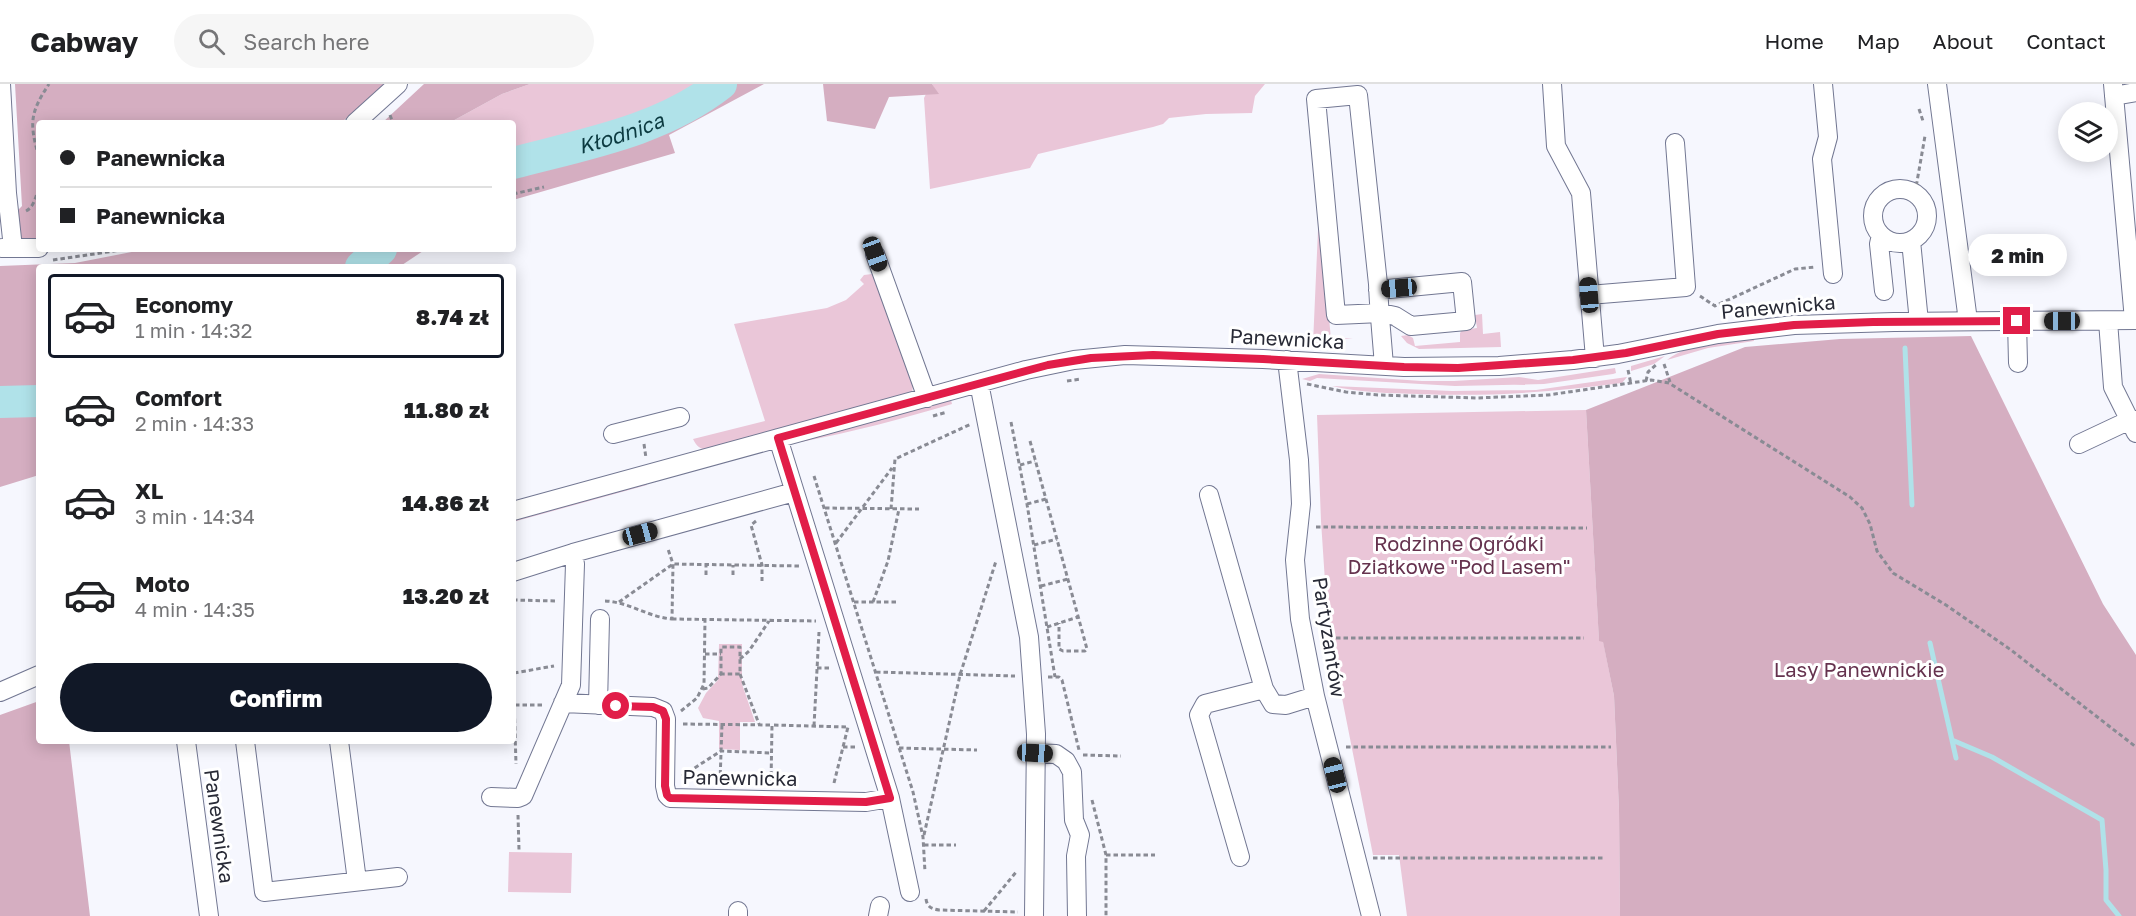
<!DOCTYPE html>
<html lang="en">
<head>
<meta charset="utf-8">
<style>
  :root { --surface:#fff; --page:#f6f6f6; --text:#202124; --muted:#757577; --line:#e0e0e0; --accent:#111827 }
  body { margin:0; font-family:"Golos Text",sans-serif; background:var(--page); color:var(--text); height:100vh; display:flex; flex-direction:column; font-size:22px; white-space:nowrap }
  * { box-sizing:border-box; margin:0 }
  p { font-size:20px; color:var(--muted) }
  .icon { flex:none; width:33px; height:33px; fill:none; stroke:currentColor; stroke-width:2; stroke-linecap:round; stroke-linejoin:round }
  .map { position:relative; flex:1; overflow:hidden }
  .drawer { position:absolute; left:36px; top:180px; width:480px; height:480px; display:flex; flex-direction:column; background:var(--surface); border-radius:6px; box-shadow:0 3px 15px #0003 }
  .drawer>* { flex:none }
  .banner { position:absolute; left:36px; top:36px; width:480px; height:132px; border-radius:6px; box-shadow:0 3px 15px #0003; display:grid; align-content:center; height:132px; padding:0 24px; background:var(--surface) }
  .buttons { position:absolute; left:2058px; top:18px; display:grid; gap:12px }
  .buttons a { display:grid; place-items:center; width:60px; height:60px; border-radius:50%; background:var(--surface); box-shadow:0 3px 15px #0003; font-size:30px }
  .end { position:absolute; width:27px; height:27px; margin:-14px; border:8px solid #e11d48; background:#fff; box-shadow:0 0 0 3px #fff }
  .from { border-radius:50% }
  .bubble { position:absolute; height:42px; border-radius:21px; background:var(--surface); box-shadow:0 3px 15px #0003; font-size:20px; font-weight:800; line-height:42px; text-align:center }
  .car { position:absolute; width:18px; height:36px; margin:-18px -9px; border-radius:8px; box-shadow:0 0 4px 2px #0007; background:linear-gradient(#222 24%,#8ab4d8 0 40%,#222 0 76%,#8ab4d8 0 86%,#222 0) }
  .banner b { display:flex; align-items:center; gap:21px; height:57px; font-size:22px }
  .banner b+b { border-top:2px solid var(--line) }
  .banner i { width:15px; height:15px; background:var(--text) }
  ul { padding:10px 0 0; list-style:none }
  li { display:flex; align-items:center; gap:18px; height:84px; margin:0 12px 9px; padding:0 12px; border:3px solid transparent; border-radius:6px }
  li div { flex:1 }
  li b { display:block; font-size:22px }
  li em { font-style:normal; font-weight:800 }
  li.current { border-color:var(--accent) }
  li>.icon { width:54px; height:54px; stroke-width:1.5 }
  .cta { display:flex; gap:12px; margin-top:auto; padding:12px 24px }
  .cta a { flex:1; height:69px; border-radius:36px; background:var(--accent); color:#fff; font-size:24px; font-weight:800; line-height:69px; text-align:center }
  header { display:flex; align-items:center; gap:36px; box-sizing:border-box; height:84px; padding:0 30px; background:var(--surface); border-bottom:2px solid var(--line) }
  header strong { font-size:28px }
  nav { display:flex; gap:33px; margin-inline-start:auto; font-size:21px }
  .search { width:420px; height:54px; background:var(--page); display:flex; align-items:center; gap:15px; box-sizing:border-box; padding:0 21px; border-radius:33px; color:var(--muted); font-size:22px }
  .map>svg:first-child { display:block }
  .green { fill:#eac6d8 }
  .forest { fill:#d5aec1 }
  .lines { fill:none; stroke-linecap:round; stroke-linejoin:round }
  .stream { stroke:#b0e2e9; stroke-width:5 }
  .river { stroke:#b0e2e9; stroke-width:32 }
  .minor-casing { stroke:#727792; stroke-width:20 }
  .path { stroke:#898b94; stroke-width:3; stroke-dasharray:4.5 3; stroke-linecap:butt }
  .minor { stroke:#fff; stroke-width:18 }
  .route { stroke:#e11d48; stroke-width:8 }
  .labels { text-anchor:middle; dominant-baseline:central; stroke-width:6; stroke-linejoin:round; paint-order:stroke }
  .street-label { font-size:20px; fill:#282a36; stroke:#fff }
  .park-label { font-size:20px; fill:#65324e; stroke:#fff }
  .water-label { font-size:21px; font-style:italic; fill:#0b3a40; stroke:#fff }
</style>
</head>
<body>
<header>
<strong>Cabway</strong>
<div class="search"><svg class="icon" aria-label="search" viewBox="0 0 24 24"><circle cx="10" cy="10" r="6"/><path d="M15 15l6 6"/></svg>Search here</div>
<nav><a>Home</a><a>Map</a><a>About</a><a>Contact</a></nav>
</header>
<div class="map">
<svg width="2136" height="832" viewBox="0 0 2136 832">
  <rect width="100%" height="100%" fill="#f6f7fe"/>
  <path class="green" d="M530,0h185c-58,41 -135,54 -202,72v-33h-64l53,-29z
    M932,0h333l-10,12 -3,17 -46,1 -37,4 -6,6 -10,3 -115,27 -8,14 -100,21 -6,-91 2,-4h12z
    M1320,140l11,115 22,-1 -40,6 5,-114z
    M872,190l5,3 1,9 35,100 -1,7 -192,54c-14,2 -20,6 -27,-8l72,-18 -31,-97 93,-16 19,-8 18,-16 -4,-4 4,-5z
    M1482,230l1,20 17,-2 1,15 -82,2 -12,-6 -6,-7 7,-1 5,3 2,8 45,-4v-9l2,-3 15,-2 -2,-13z
    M1753,253l1,4 -46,7 -41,12c23,-18 58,-18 86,-23z
    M1665,272l-11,8 -23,7v-5z
    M1615,284l1,5 -3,1 -69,10 -89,2 -138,-8 -7,3 -8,-2 17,-5 103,7h32l65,-4 19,3z
    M1627,293l-5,6c-69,9 -133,14 -203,11 -29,-1 -59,-1 -87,-8l120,5 84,-1z
    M951,316l1,4c-50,15 -100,28 -151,38v-1z
    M1586,326l13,230 4,1 11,55 5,114 1,106h-213l-8,-61h-26l-45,-228 -7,-106 -4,-106z
    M647,400v1l-134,37v-2z
    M719,560h23v40l13,38h-15v28l-21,-1v-28l-16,-3 -5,-10 8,-15 12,-13z
    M509,768l63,1 -1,40 -63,-1z"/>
  <path class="forest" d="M15,0h369l-43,39h-302v118l-20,1 -4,-29 7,-7z
    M424,0h106l-28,10 -53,29h-67z
    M734,0h30l-95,51 6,18 -162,47v-30l155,-45 55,-32z
    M823,0h109l7,10 -50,3 -14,32 -48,-8z
    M147,165h227l-20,18h-315v127l-39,2v-130l75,-3z
    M392,165h34l-27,18h-28z
    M1971,252l132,268 33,51v261h-516l-1,-106 -5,-114 -11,-54 -4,-1 -13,-231 159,-63 95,-8z
    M0,326h39v65l-39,12z
    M39,617v40h30l21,175h-90v-201z"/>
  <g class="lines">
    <path class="stream" d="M564,66l8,10
      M1905,264l7,157
      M1930,559l26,115
      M1952,656l40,17 110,63 4,50v30l13,16"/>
    <g class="river">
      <path id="s1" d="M513,79c72,-19 148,-32 208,-79"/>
      <path d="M361,183l20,-18"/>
      <path d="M0,318l39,-1"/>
    </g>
    <defs>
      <path id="minor" d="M1552,0l4,62 25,47 14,165
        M1823,0l5,53 -6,22 11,115
        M1937,0l31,237
        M2113,0l21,236
        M2114,12l22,-4
        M355,39l43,-39
        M1873 132a27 27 0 1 1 54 0a27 27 0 1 1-54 0Z
        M7,109l6,55
        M0,110l7,-1 -6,-109
        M1881,151l-2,9 5,47
        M1911,157l8,81
        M2,164h37
        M875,170l52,144
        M1378,206l84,-8 4,39 -55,5 -16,-10 -14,-3 -45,2 -20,-216 42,-4 20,189c1,27 4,55 6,82
        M1589,211l97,-8 -11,-144
        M2017,237l1,42
        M2108,237l5,66 23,46
        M1287,276l12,100 2,44 -6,56 5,59 15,77 56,220
        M979,299l50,254 7,97 -2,182
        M613,350l67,-17
        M778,354l112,360 20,94
        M2079,360l51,-24h6
        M1209,411l55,194 9,15 13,1 29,-9
        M513,427l513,-141 48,-10 51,-5 138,4 141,8 95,-1 74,-6 45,-6 100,-20 76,-9 100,-3 242,-2
        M513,488l60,-19
        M0,608l39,-17
        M563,619l90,4 10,4 3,8 -1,67 2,9 3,3 196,4 24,-4
        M598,621l2,-86
        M186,657l23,175
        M245,657l19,151 134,-15
        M339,657l18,140
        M1035,669l21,1 10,7 6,11 2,48 6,15 -4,21 1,60
        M491,713l27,1 5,-2 48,-111 4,-121 -2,-11 221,-61
        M1240,773l-41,-142 6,-11 59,-15
        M738,827v5
        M878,832l2,-10"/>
    </defs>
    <use href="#minor" class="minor-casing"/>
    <path class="path" d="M1919,25l4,12
      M390,31l3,8
      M39,73c-10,-34 -9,-44 10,-73
      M1915,109l10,-57
      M513,110l31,-7
      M26,127c8,-4 10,-15 13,-24
      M53,176l75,-11
      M1700,212l15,10 80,-37 20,-2
      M1664,280l6,18
      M1628,286l3,14
      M1067,297l14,-2
      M1646,297l2,-9 8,-7
      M1307,300l39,8 32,3 99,3 71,-3 103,-15 18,3 181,114 12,11 8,16 7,27 16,22 53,32 65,45 125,97
      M933,332l14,-4
      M1011,338l16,82 28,173
      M1030,357l54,197 3,11 -2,2h-22l-4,-2v-26
      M644,360l2,14
      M1020,381l15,-4
      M814,392l99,316 10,45 2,35
      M1027,420l19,-5
      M825,424l94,1
      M891,425l4,-50 76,-35
      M756,437l-5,4 11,40v16
      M1316,443l271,1
      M836,459l56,-75
      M1034,461l23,-6
      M706,491v-10
      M733,491v-10
      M1041,502l27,-7
      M513,516l43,1
      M605,517c24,1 43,16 67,18l1,-55 -5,-15
      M619,518l54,-38 127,2
      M854,518h42
      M873,518l15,-41 11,-52
      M672,535l144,2
      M1047,543l31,-10
      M1321,554h263
      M705,570h16
      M740,575l9,-8 20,-30
      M513,582l3,98
      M817,584h14
      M876,588l139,4
      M514,589l40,-7
      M740,590l19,50
      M1048,593h11l3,3 17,70
      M703,605l5,-1 13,-14v-27h19v27h-19
      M515,621h28
      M681,627l16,-13 7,-14 1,-64
      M683,640l89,1
      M814,642l5,-94
      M843,663h14
      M1346,663h265
      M899,664l78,2
      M1083,671l38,1
      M682,692l39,-25 51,2
      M720,698l2,-58
      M771,699l1,-58 76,2
      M834,699l14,-56
      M1092,716l14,55v61
      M518,731l1,35
      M924,751l36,-160 36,-114
      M924,761h32
      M1106,771h49
      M1373,774h230
      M926,815c1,8 6,10 13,11l79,2
      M984,827l33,-40"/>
    <use href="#minor" class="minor"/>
  </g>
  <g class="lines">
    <path class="route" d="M616,622l37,1 10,4 3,8 -1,67 2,9 3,3 196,4 24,-4 -112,-360 270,-73 43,-7 62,-3 110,4 141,8 54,1 115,-8 53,-7 92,-19 76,-9 79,-3 144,-1"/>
  </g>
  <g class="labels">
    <g class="street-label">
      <text transform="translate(1778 222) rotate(-5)">Panewnicka</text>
      <text transform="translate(1287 254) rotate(3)">Panewnicka</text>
      <text transform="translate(1330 553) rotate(81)">Partyzantów</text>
      <text transform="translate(740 693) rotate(1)">Panewnicka</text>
      <text transform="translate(220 742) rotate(82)">Panewnicka</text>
    </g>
    <g class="park-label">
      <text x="1459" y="459">Rodzinne Ogródki<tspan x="1459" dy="23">Działkowe "Pod Lasem"</tspan></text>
      <text x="1859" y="585">Lasy Panewnickie</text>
    </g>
    <g class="water-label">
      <text stroke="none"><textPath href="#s1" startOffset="112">Kłodnica</textPath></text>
    </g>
  </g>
</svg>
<div class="buttons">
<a><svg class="icon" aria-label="layers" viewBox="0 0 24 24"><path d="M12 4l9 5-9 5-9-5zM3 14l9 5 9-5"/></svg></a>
</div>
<i class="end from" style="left:616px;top:622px"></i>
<i class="end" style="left:2017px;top:237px"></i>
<div class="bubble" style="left:1968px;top:150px;width:99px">2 min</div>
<i class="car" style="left:875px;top:170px;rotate:160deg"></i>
<i class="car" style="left:1399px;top:204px;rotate:265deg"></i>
<i class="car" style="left:1589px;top:211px;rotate:355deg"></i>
<i class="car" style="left:2062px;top:237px;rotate:270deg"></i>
<i class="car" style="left:640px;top:450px;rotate:75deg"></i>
<i class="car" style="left:1035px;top:669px;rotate:93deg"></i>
<i class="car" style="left:1335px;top:691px;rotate:346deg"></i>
<div class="banner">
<b><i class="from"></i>Panewnicka</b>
<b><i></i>Panewnicka</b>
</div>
<section class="drawer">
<ul>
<li class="current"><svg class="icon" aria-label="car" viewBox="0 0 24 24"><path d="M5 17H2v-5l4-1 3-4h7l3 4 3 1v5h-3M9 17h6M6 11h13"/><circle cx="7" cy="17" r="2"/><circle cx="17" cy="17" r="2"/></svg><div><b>Economy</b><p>1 min · 14:32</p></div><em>8.74 zł</em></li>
<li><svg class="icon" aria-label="car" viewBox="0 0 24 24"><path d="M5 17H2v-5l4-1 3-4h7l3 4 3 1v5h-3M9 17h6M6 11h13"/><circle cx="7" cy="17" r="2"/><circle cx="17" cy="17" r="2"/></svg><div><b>Comfort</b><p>2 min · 14:33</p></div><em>11.80 zł</em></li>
<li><svg class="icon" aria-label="car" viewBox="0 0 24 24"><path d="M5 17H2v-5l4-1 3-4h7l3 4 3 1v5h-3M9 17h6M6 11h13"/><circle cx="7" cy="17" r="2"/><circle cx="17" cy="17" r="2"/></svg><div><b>XL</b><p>3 min · 14:34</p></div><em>14.86 zł</em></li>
<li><svg class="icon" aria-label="car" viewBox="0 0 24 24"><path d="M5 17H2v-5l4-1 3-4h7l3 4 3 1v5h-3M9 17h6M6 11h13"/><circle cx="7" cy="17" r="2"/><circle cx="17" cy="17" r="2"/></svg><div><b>Moto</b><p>4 min · 14:35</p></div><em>13.20 zł</em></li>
</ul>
<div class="cta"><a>Confirm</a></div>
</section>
</div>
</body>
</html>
